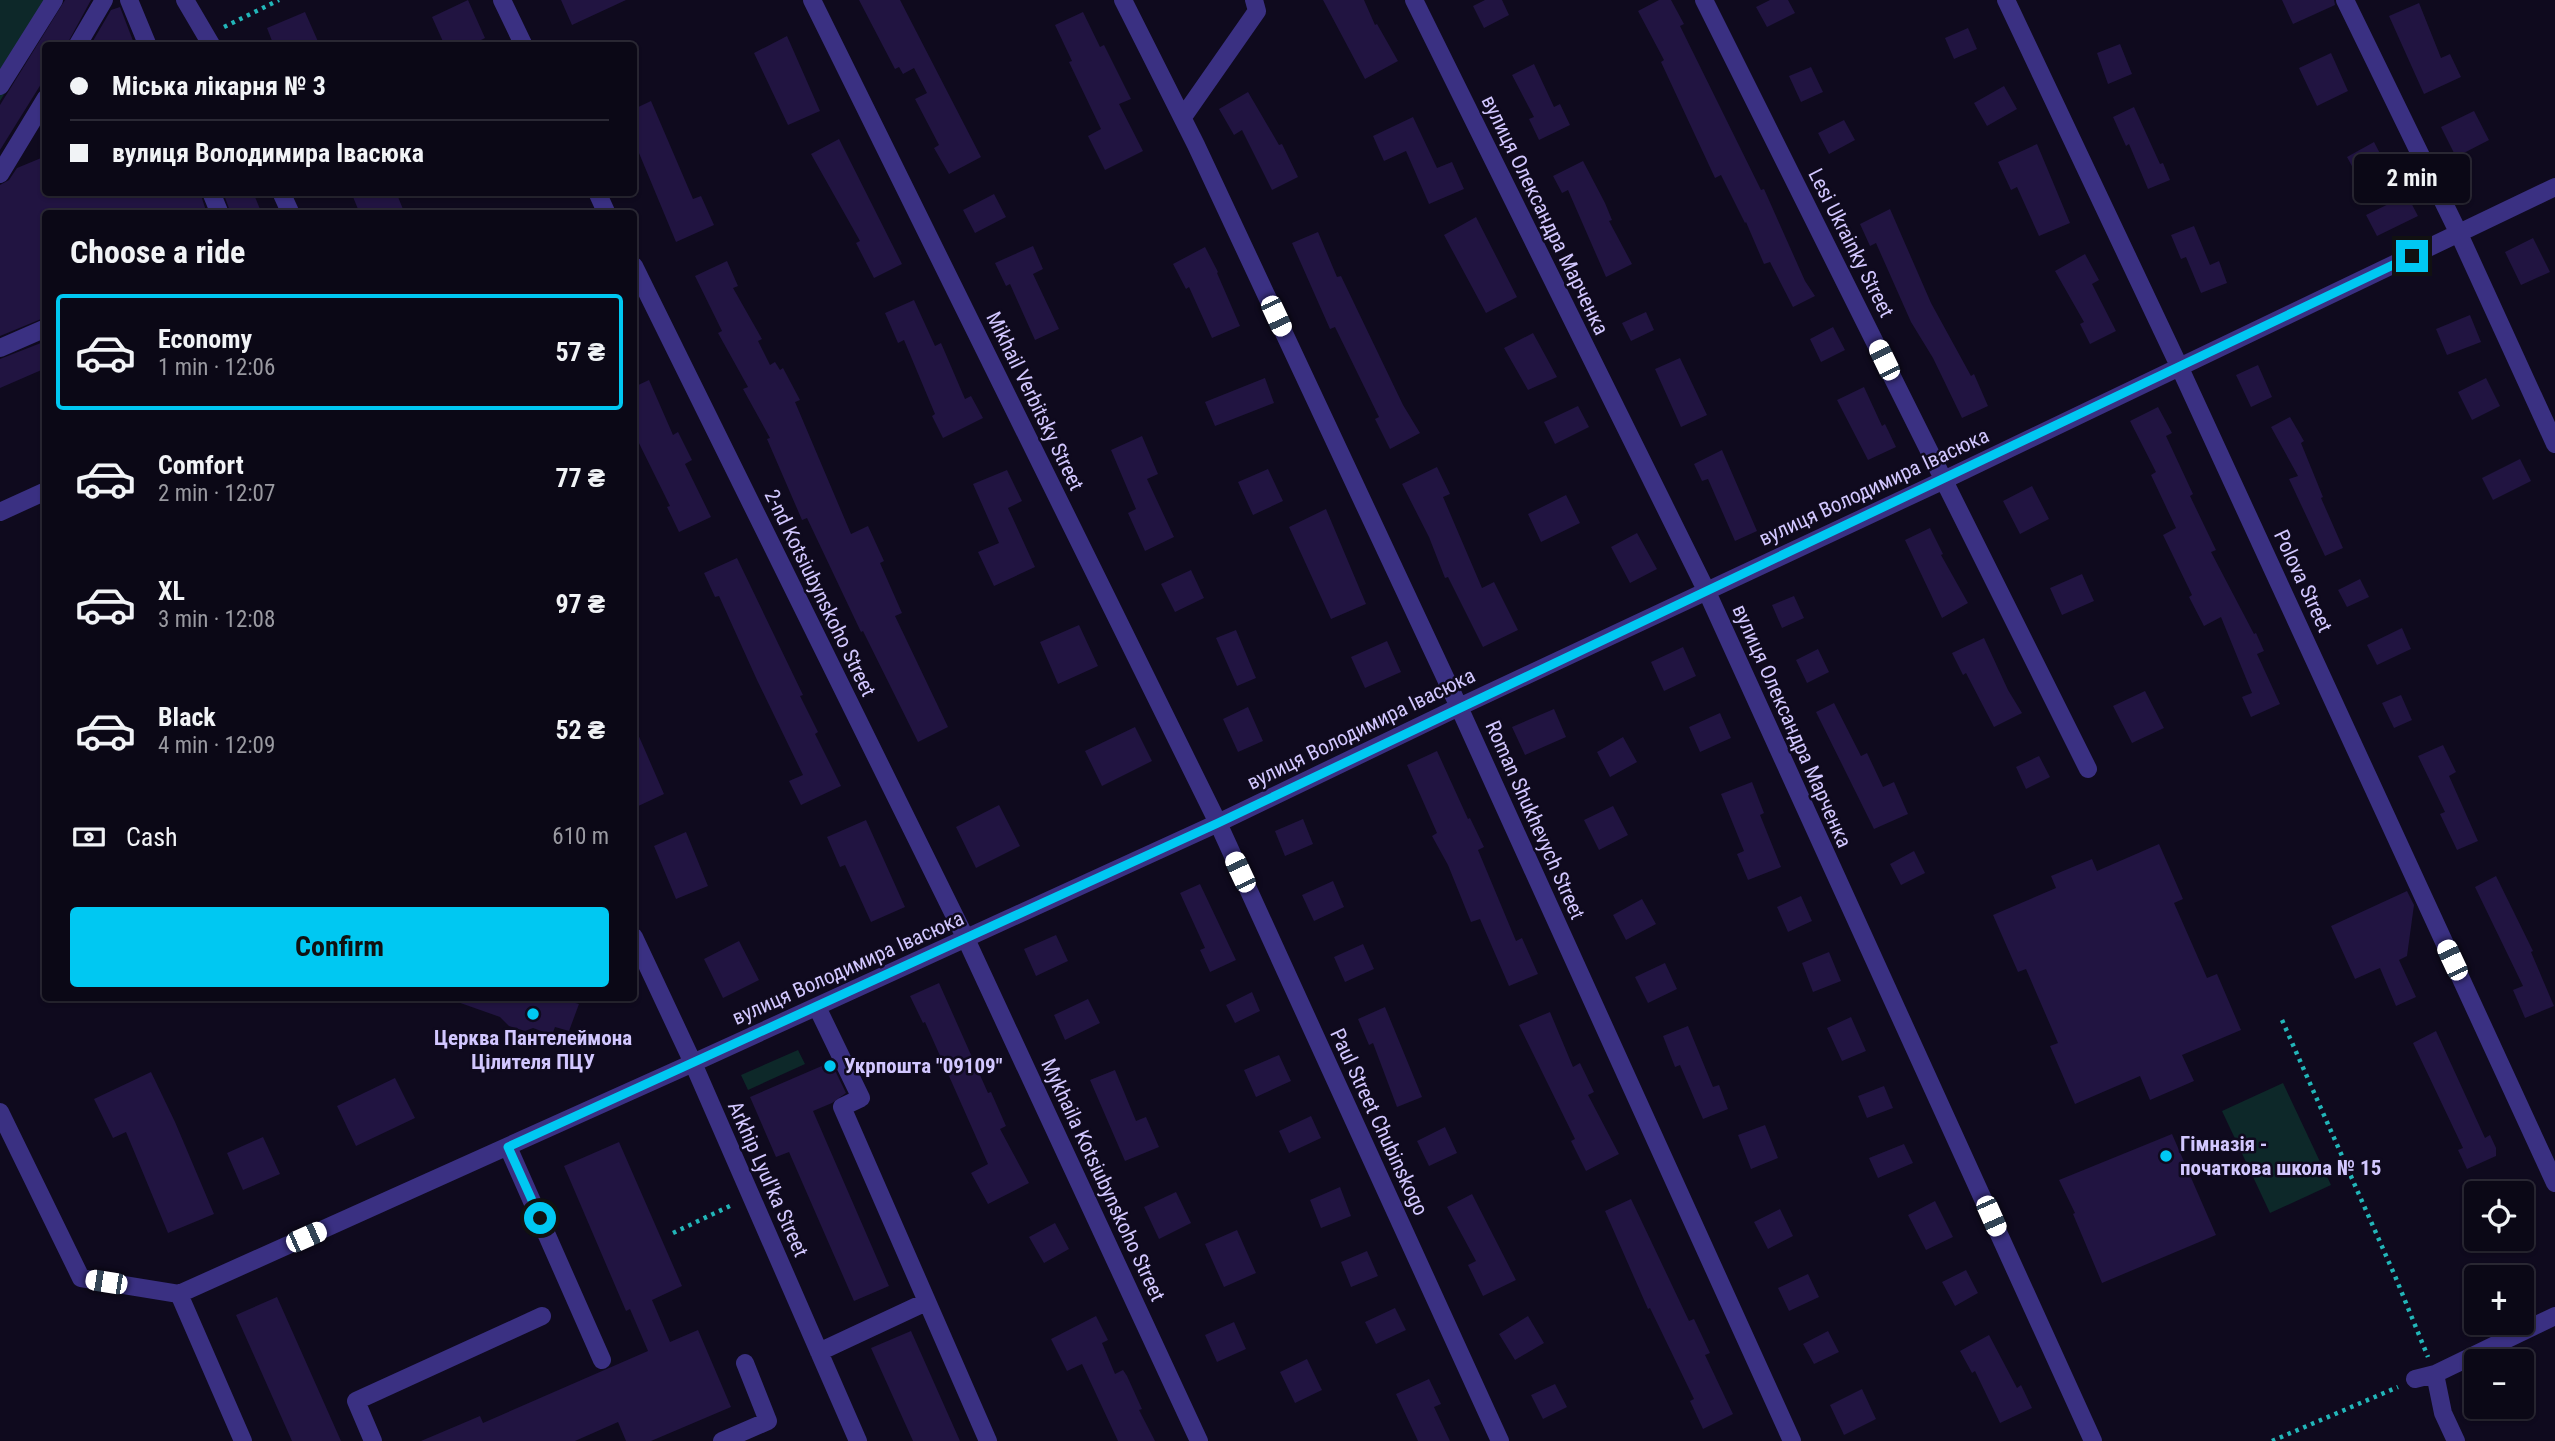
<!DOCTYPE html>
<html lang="en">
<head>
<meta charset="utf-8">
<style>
  :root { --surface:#0b0816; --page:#14111f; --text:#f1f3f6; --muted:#9a9aa1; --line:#2b2935; --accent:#00c8f2 }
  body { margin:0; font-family:"Roboto Condensed",sans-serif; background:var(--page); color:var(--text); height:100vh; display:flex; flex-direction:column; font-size:26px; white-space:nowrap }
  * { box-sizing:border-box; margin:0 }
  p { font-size:23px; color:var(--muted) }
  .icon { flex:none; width:38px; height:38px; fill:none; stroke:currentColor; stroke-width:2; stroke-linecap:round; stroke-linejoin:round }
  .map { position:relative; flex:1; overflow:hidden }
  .side { position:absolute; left:42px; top:210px; width:595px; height:791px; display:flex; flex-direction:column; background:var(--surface); border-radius:7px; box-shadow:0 2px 5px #0004,0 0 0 2px var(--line) }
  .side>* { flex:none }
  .guide { position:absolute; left:42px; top:42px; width:595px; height:154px; border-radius:7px; box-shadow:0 2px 5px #0004,0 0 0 2px var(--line); display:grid; align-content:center; height:154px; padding:0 28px; background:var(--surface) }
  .tools { position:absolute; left:2464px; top:1181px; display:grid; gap:14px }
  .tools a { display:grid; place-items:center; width:70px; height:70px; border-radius:7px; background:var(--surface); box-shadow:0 2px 5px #0004,0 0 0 2px var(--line); font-size:35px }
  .end { position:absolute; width:32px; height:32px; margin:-16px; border:9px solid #00c8f2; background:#111; box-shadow:0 0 0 4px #111 }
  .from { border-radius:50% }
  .bubble { position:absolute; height:49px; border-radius:7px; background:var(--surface); box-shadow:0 2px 5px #0004,0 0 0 2px var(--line); font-size:23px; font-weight:700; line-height:49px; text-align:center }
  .car { position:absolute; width:21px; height:42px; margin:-21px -10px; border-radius:9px; box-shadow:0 0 5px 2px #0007; background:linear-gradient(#fff 24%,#345 0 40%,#fff 0 76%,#345 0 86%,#fff 0) }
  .guide b { display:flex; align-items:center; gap:24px; height:66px; font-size:26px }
  .guide b+b { border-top:2px solid var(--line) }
  .guide i { width:18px; height:18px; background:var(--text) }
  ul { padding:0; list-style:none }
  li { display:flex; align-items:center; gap:21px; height:116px; margin:0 14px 10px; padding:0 14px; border:4px solid transparent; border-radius:7px }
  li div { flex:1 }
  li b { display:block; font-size:26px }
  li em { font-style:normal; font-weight:700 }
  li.current { border-color:var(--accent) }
  li>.icon { width:63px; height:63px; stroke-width:1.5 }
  h2 { padding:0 28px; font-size:32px; line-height:84px }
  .pay { display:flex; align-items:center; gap:18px; height:77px; padding:0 28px; font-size:26px }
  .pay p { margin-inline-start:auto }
  .cta { display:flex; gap:14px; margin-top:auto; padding:14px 28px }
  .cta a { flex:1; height:80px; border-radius:7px; background:var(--accent); color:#111; font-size:28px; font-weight:700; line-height:80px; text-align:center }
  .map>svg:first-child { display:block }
  .green { fill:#0d2829 }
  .building { fill:#211441 }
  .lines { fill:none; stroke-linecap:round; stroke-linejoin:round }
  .path { stroke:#22b6b9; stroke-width:4.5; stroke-dasharray:3.5 5; stroke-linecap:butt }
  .minor { stroke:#3a3082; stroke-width:18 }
  .route { stroke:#00c8f2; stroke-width:9 }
  .poi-dot { fill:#00c8f2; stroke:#0f0a1e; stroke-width:2.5 }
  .labels { text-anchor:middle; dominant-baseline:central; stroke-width:5; stroke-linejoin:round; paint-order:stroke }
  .street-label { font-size:21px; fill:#d2c7ff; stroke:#0f0a1e }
  .poi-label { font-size:21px; font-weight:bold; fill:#d2c7ff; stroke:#0f0a1e; text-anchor:start }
</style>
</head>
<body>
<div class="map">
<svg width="2555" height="1441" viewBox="0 0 2555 1441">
  <rect width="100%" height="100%" fill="#0f0a1e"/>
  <path class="green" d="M0,0h62l-62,101z
    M798,1050l7,14 -57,26 -7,-15z
    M2283,1083l48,102 -61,28 -48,-102z"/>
  <path class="building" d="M65,0h26l-25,46h-20v30l-46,74v-45z
    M468,0l17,38 -16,8h-24l-13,-29z
    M561,0h65l-54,25z
    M859,0h41l81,157 -32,17 -15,-26 5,-3 -24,-46 12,-6 -13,-25 -11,6 -4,-7 -4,2z
    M1323,0h41l11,25 2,-1 21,37 -33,18z
    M1485,0h17l7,15 -25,13 -11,-22z
    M1659,0h12l13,24 -4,2 81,164 3,-1 41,92 10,15 -22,11 -23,-45 -6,2 -18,-42 -1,1 -24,-48 -6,3 -54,-116 3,-2 -26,-49z
    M1770,0h18l7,13 -28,14 -11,-20z
    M2282,0h52l1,5 -42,19z
    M2419,3l22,55 9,-4 11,23 -37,17 -35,-78z
    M120,7l15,39h-45l21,-36z
    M305,12l15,34h-46l-7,-18z
    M1083,12l17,35 4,-2 27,54 -12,5 24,47 -38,19 -17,-34 13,-7 -32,-67 3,-1 -17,-36z
    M1968,28l9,21 -23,10 -9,-21z
    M787,36l33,75 -32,14 -34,-72z
    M2120,44l12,30 -24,10 -11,-31z
    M2331,53l17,38 -31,15 -18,-38z
    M1534,64l20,43 6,-3 10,21 -31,15 -10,-21 5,-2 -22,-42z
    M1811,67l12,25 -22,10 -12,-26z
    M2004,86l13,23 -30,17 -13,-23z
    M1248,92l31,53 3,-1 16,33 -26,13 -30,-60 -8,5 -15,-26z
    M651,101l42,98 8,-3 13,29 -38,17 -42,-101v-32z
    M2134,107l26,57 3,-1 7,17 -22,9 -19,-45 -3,2 -13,-29z
    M2474,111l15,29 -33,17 -15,-30z
    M1413,117l24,51 15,-6 12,27 -35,15 -23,-53 -22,10 -11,-25z
    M1844,120l11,20 -26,14 -11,-21z
    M839,139l63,125 -28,14 -18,-35 4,-2 -49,-87z
    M2374,142l12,23 -27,14 -12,-22z
    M2037,144l33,79 -31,13 -22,-49 -6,3 -13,-28z
    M46,156v36h154l7,22h-161v103l-46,19v-151l9,-5 8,-12z
    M1583,161l22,42 7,17 -3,1 23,43 -26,13 -38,-87 -6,3 -9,-17z
    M223,192h30l9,22h-31z
    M351,192h45l9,22h-45z
    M994,194l12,23 -31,16 -12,-23z
    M2407,195l11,21 -41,20 -11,-21z
    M1890,209l41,94 40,73 3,-2 14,32 -26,12 -29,-60 -22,-36 -35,-79 -6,3 -10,-22z
    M1476,217l41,80 -31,16 -42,-78z
    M2194,226l16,39 9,-4 8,22 -26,10 -15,-36 -5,2 -10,-24z
    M1318,232l19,45 4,-1 62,129 17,28 -30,16 -15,-30 4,-2 -44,-90 -5,2 -38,-86z
    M2533,238l17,34 -29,13 -16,-33z
    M1033,246l10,23 -10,5 26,55 -24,11 -25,-56 -4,2 -11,-23z
    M1205,247l13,25 -1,1 23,53 -28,12 -23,-51 -3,2 -13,-25z
    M2085,254l14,26 -7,4 24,47 -26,13 -10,-20 4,-2 -29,-51z
    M727,261l11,25 -5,2 29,51 -4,2 12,24 5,-3 5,8 3,-2 17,32 -5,2 56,132 17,-8 16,35 -4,2 22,50 -7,3 53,111 -30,15 -55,-111 -2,1 -54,-114 -5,2 -35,-81 3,-1 -27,-49 5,-2 -30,-54 4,-2 -27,-55z
    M914,300l21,46 6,-3 24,56 6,-3 12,22 -40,20 -11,-22 3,-2 -31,-74 -6,3 -13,-30z
    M1646,312l8,18 -23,11 -9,-18z
    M2470,315l11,27 -34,13 -11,-26z
    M1833,327l12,23 -24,12 -11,-23z
    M1533,333l24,44 -29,13 -24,-42z
    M46,341v27l-46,20v-29z
    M1680,358l27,57 -26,12 -26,-58z
    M2258,365l14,32 -21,10 -15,-32z
    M1265,378l9,25 -59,23 -10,-24z
    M2486,378l14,28 -28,14 -14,-28z
    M649,380l24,55 5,-3 14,28 -7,4 26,53 -32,15 -12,-25 3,-1 -36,-73v-46z
    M1864,387l18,39 3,-2 11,23 -28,13 -31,-60z
    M1578,406l11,21 -34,17 -11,-22z
    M2158,407l14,26 -6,3 27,58 -3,2 26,54 -5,2 43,82 2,-1 8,18 -7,3 23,50 -29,13 -9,-20 10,-4 -31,-76 -17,9 -15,-29 3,-2 -29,-60 13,-7 -25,-53 5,-3 -26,-51z
    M2290,417l14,24 -3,2 22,54 -2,1 22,50 -18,8 -36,-77 9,-3 -27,-49z
    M1142,436l16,38 -11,5 27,58 -29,14 -17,-38 8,-4 -25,-59z
    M1722,450l35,81 -22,10 -27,-62 -6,2 -8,-17z
    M2520,459l11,22 -38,19 -11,-22z
    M1437,467l13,27 -7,3 39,91 12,-6 24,48 -35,17 -35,-70 -3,1 -16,-41 -27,-53z
    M1268,469l15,32 -30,14 -15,-33z
    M1007,470l15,31 -14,7 27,59 -41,19 -16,-34 21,-9 -26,-59z
    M2032,486l17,33 -29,15 -17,-33z
    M1566,495l14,28 -39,19 -13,-28z
    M1326,509l40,95 -35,15 -42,-92z
    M1930,528l13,26 -2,1 27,48 -26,15 -37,-78z
    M1637,533l20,36 -27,14 -19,-36z
    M737,558l66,137 -3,1 18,36 -3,2 26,52 -40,19 -12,-24 14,-6 -46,-95 -38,-84 -4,1 -11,-24z
    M1191,570l13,28 -29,14 -14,-28z
    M2082,574l12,27 -32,14 -12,-27z
    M2360,579l9,18 -22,10 -9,-17z
    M1794,596l10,22 -22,10 -10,-23z
    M1079,625l19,41 -40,18 -18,-42z
    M2402,628l9,21 -34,16 -10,-20z
    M1236,630l20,48 -19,8 -21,-48z
    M1984,638l24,52 14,23 -28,14 -28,-54 -3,2 -11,-22z
    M1387,641l14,31 -36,16 -14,-31z
    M1683,647l13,29 -32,15 -13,-29z
    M1818,649l11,23 -22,11 -11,-23z
    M2145,691l19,37 -32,15 -19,-37z
    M2401,695l11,25 -18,8 -12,-25z
    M1834,703l27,53 6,-3 16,34 11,-5 14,32 -34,15 -58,-117z
    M1248,707l15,34 -25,11 -15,-33z
    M1554,709l12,28 -41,18 -13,-28z
    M1720,713l11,25 -31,14 -11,-25z
    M634,725l30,69 -30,14z
    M1135,727l17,34 -50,25 -17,-35z
    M1623,737l14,25 -27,15 -13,-25z
    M2443,745l13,27 -7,4 29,65 -21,9 -17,-36 5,-2 -27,-56z
    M1437,751l31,68 2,-1 14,29 -6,3 38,91 6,-3 16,36 -29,12 -29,-67 -9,3 -23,-57 -16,-29 5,-3 -30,-68z
    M2039,756l11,21 -24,12 -10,-22z
    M1752,782l12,31 -4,2 21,52 -33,13 -11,-26 7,-3 -23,-57z
    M999,805l21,41 -44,22 -20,-41z
    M1613,806l15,29 -29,15 -15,-30z
    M1303,819l10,25 -28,12 -10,-25z
    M866,820l39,87 -34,15 -26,-57 -5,2 -13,-30z
    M686,832l22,54 -32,13 -22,-53z
    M2159,844l24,55 -9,4 33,75 10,-4 24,56 -59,25 12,26 -44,19 -10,-24 -65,28 -25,-58 8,-3 -32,-74 -8,3 -25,-57 63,-27 -5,-12 41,-17 5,12z
    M1914,851l11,22 -24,12 -11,-21z
    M2496,876l37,75 -2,1 23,54 -29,12 -12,-28 10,-4 -48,-99z
    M1333,881l11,26 -30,14 -12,-26z
    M1200,884l36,76 -26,12 -10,-22 5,-2 -25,-55z
    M2407,891l7,14 -7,51 -8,4 17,37 -20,9 -16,-38 -25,11 -24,-53z
    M1801,896l11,25 -24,11 -11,-25z
    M1642,899l14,25 -30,16 -13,-25z
    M1056,935l12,26 -32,15 -12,-27z
    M739,941l20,39 -36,18 -19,-39z
    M1363,944l11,25 -29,13 -11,-25z
    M1829,952l12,29 -28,11 -11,-29z
    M1665,963l12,26 -29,14 -13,-26z
    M939,983l49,110 3,-1 15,34 -6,3 29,54 -41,21 -17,-31 17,-9 -63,-142 -2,1 -13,-27z
    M1252,992l8,19 -25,12 -9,-18z
    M453,998h105l21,6 -10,27 -14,-4 -3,8 -19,-7 -8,3 -16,-5 -9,-9 -48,-17z
    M1088,999l12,24 -35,17 -11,-25z
    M1385,1007l37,90 -25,10 -24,-64 -4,2 -11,-26z
    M1550,1012l23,55 7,-4 14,29 -6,3 31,59 -33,17 -15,-30 4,-2 -56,-114z
    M1851,1017l15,34 -24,10 -15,-33z
    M1688,1026l25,61 6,-2 9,24 -25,10 -23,-54 -5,2 -12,-31z
    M2436,1031l49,107 5,-3 6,13v8l-29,13 -9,-19 5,-2 -50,-105z
    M1279,1055l12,26 -35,16 -12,-27z
    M831,1062l15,31 -14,10 -19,8 76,175 -35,15 -65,-149 -13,5 -26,-60z
    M1115,1070l21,51 10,-4 13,30 -34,14 -35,-81z
    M151,1072l24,50 39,92 -46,19 -42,-101 -13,6 -19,-39z
    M395,1078l20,40 -59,28 -19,-40z
    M1884,1086l9,22 -26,10 -9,-22z
    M1311,1116l10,22 -32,15 -10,-22z
    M1765,1125l13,33 -27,11 -13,-34z
    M1445,1127l12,26 -28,13 -12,-25z
    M2172,1134l44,101 -114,48 -29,-69 2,-1 -16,-33z
    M263,1137l17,37 -37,16 -16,-37z
    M619,1142l63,144 -30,14 18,42 28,-12 33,77 -80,34h-25l-8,-19 -43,19h-154l59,-25 3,7 165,-72 -18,-42 -4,2 -62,-145z
    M1904,1144l9,19 -35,15 -9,-20z
    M1340,1187l11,29 -30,12 -11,-28z
    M1176,1192l15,31 -32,16 -15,-32z
    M1472,1194l44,86 -33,16 -15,-31 8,-4 -29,-54z
    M1631,1199l58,122 5,-2 16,34 -5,2 28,59 -30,15 -13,-28 4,-2 -44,-91 -2,1 -43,-98z
    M1935,1201l18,36 -27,13 -18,-35z
    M1780,1209l13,27 -25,13 -14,-27z
    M1055,1223l14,26 -25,14 -15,-26z
    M1237,1230l19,43 -32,14 -19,-43z
    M1367,1251l11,25 -27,11 -10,-25z
    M1966,1270l12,23 -23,13 -13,-24z
    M1808,1274l11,23 -30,14 -11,-23z
    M277,1297l64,144h-49l-56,-126z
    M1395,1308l11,22 -30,14 -11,-22z
    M1096,1316l12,24 -6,3 13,31 8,-4 4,6 15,33 -3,1 16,31h-37l-36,-77 -15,7 -16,-32z
    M1528,1316l16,27 -29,17 -16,-26z
    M1234,1322l12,27 -29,13 -12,-27z
    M911,1331l49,110h-47l-42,-93z
    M1828,1331l11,21 -25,12 -11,-20z
    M1989,1335l28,53 4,-3 11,23 -32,15 -25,-52 -3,2 -12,-22z
    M1307,1359l15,31 -27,13 -15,-31z
    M1429,1379l12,25 -7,3 16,34h-32l-22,-47z
    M1555,1384l12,23 -24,12 -12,-24z
    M1862,1389l14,30 -32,16 -14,-30z"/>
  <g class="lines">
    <path class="path" d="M224,27l55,-27
      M2282,1020l113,256 33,81
      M673,1233l61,-29
      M2272,1441l126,-54"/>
    <path class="minor" d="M129,0l19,46
      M185,0l27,46
      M502,0l22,46
      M812,0l406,823 282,618
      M1123,0l73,145 263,562 333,734
      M1414,0l293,592 386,849
      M1704,0l384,769
      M2006,0l173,366 376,817
      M2345,0l114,234 96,210
      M77,46l27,-46
      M0,86l54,-86
      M1183,117l74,-106 -3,-11
      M0,174l46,-76
      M211,192l9,22
      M281,192l10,22
      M597,192l10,22
      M634,266l332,673 233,502
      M0,348l46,-20
      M0,512l46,-21
      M634,937l59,126 165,378
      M817,1007l44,91 -19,9 146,334
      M0,1112l81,166 98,16
      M508,1147l94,213
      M179,1294l514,-231 525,-240 241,-116 485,-227 611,-293
      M179,1294l64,147
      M819,1352l107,-50
      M2435,1374l8,39 13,28
      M2415,1379l20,-5 120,-58
      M373,1441l-17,-40 186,-85
      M722,1441l46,-20 -23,-58"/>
  </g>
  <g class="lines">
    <path class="route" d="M540,1218l-32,-71 710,-324 1194,-567"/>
  </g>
  <g class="poi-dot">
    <circle cx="533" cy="1014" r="7"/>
    <circle cx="830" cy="1066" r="7"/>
    <circle cx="2166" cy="1156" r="7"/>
  </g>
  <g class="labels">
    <g class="street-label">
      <text transform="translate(1545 215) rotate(64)">вулиця Олександра Марченка</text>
      <text transform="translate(1851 243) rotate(63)">Lesi Ukrainky Street</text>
      <text transform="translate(1035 401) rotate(64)">Mikhail Verbitsky Street</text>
      <text transform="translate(1874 487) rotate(-25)">вулиця Володимира Івасюка</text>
      <text transform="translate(2303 581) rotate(65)">Polova Street</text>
      <text transform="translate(820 593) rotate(64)">2-nd Kotsiubynskoho Street</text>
      <text transform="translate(1792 726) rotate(66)">вулиця Олександра Марченка</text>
      <text transform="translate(1361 729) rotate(-26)">вулиця Володимира Івасюка</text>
      <text transform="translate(1535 820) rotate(66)">Roman Shukhevych Street</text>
      <text transform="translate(848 968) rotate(-24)">вулиця Володимира Івасюка</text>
      <text transform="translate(1379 1122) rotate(65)">Paul Street Chubinskogo</text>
      <text transform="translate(768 1179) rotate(66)">Arkhip Lyul'ka Street</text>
      <text transform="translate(1103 1180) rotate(65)">Mykhaila Kotsiubynskoho Street</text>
    </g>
    <g class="poi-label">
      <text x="533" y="1038" text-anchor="middle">Церква Пантелеймона<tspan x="533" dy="24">Цілителя ПЦУ</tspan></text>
      <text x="844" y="1066">Укрпошта "09109"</text>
      <text x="2180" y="1144">Гімназія -<tspan x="2180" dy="24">початкова школа № 15</tspan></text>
    </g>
  </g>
</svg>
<div class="tools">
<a><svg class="icon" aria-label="locate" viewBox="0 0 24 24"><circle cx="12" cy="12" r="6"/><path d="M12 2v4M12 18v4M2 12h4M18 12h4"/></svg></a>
<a>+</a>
<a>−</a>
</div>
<i class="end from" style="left:540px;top:1218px"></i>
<i class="end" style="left:2412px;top:256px"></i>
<div class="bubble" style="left:2354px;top:154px;width:116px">2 min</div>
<i class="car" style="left:1276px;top:316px;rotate:155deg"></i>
<i class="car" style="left:1884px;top:360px;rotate:334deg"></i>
<i class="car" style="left:1240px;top:872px;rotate:335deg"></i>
<i class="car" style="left:2452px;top:960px;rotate:335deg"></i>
<i class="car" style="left:1991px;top:1216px;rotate:156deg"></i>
<i class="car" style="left:306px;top:1237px;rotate:66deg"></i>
<i class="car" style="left:106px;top:1282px;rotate:279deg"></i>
<div class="guide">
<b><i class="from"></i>Міська лікарня № 3</b>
<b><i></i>вулиця Володимира Івасюка</b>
</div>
<section class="side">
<h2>Choose a ride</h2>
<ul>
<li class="current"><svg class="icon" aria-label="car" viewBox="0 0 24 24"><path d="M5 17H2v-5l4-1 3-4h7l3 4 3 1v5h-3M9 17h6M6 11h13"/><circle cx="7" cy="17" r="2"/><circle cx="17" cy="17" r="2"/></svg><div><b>Economy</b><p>1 min · 12:06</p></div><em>57 ₴</em></li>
<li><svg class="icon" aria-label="car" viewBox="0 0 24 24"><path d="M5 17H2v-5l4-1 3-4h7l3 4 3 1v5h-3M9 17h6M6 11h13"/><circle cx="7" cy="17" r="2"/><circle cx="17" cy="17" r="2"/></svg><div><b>Comfort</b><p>2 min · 12:07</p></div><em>77 ₴</em></li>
<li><svg class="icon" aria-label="car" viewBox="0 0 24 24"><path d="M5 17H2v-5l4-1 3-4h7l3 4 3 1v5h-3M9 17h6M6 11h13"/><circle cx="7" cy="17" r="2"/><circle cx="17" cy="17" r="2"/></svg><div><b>XL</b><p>3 min · 12:08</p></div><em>97 ₴</em></li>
<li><svg class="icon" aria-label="car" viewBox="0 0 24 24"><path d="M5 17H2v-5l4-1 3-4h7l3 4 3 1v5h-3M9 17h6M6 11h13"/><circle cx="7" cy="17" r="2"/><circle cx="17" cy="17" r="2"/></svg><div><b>Black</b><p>4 min · 12:09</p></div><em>52 ₴</em></li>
</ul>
<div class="pay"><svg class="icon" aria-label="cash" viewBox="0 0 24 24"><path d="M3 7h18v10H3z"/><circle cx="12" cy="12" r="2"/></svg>Cash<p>610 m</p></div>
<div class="cta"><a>Confirm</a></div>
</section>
</div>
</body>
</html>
